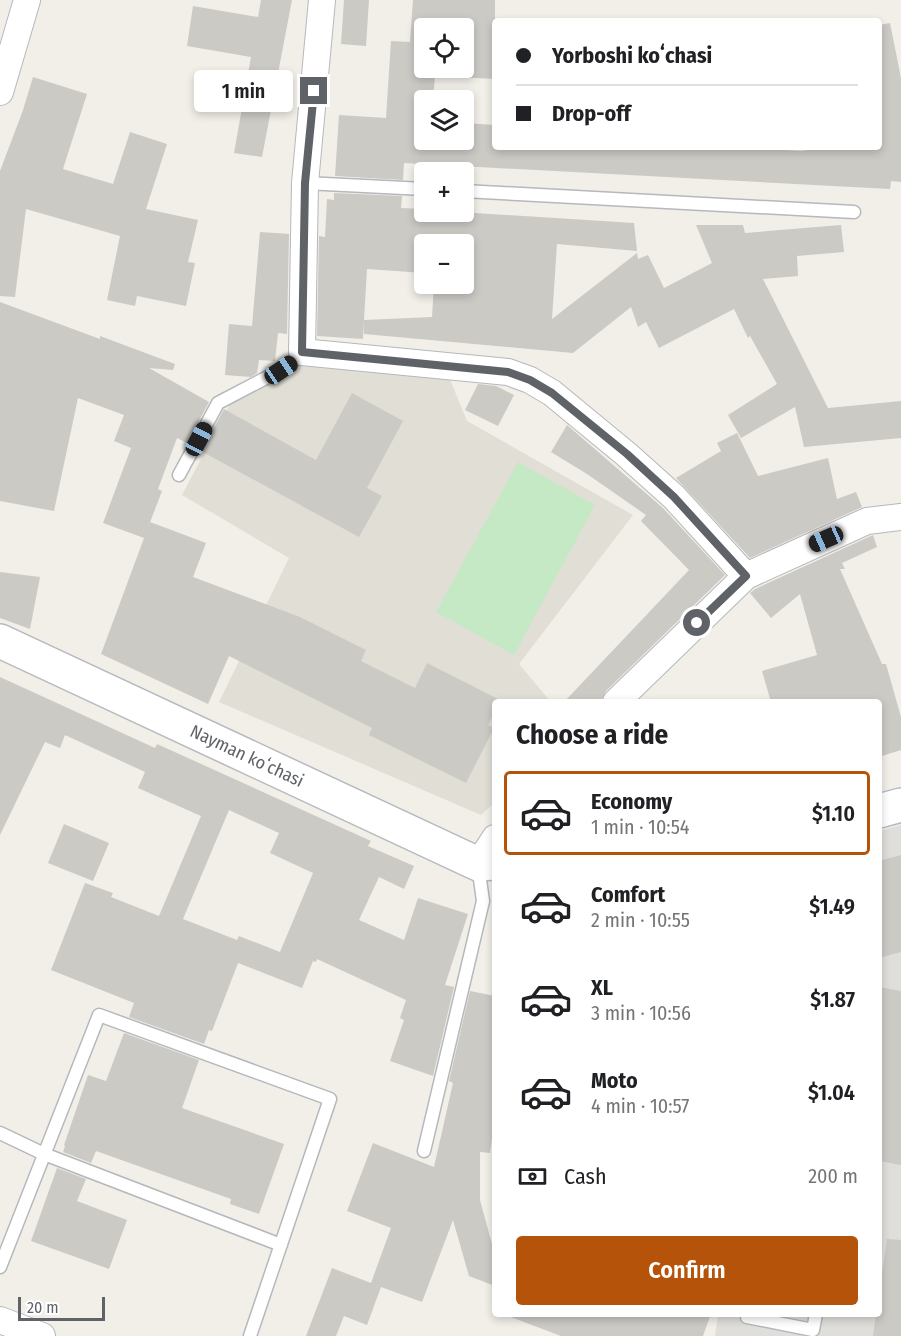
<!DOCTYPE html>
<html lang="en">
<head>
<meta charset="utf-8">
<style>
  :root { --surface:#fff; --page:#f2f2f2; --text:#202124; --muted:#757577; --line:#e0e0e0; --accent:#b45309 }
  body { margin:0; font-family:"Fira Sans Condensed",sans-serif; background:var(--page); color:var(--text); height:100vh; display:flex; flex-direction:column; font-size:22px; white-space:nowrap }
  * { box-sizing:border-box; margin:0 }
  p { font-size:20px; color:var(--muted) }
  .icon { flex:none; width:33px; height:33px; fill:none; stroke:currentColor; stroke-width:2; stroke-linecap:round; stroke-linejoin:round }
  .map { position:relative; flex:1; overflow:hidden }
  .drawer { position:absolute; left:492px; top:699px; width:390px; height:618px; display:flex; flex-direction:column; background:var(--surface); border-radius:6px; box-shadow:0 3px 9px #0003 }
  .drawer>* { flex:none }
  .hud { position:absolute; left:492px; top:18px; width:390px; height:132px; border-radius:6px; box-shadow:0 3px 9px #0003; display:grid; align-content:center; height:132px; padding:0 24px; background:var(--surface) }
  .controls { position:absolute; left:414px; top:18px; display:grid; gap:12px }
  .controls a { display:grid; place-items:center; width:60px; height:60px; border-radius:6px; background:var(--surface); box-shadow:0 3px 9px #0003; font-size:30px }
  .scale { position:absolute; left:18px; bottom:15px; width:87px; box-sizing:border-box; padding-left:6px; border:3px solid #5f6368; border-top:0; font-size:16px; line-height:21px; white-space:nowrap; color:#5f6368; -webkit-text-stroke:4px #fff; paint-order:stroke }
  .end { position:absolute; width:27px; height:27px; margin:-14px; border:8px solid #5f6368; background:#fff; box-shadow:0 0 0 3px #fff }
  .from { border-radius:50% }
  .bubble { position:absolute; height:42px; border-radius:6px; background:var(--surface); box-shadow:0 3px 9px #0003; font-size:20px; font-weight:600; line-height:42px; text-align:center }
  .car { position:absolute; width:18px; height:36px; margin:-18px -9px; border-radius:8px; box-shadow:0 0 4px 2px #0007; background:linear-gradient(#222 24%,#8ab4d8 0 40%,#222 0 76%,#8ab4d8 0 86%,#222 0) }
  .hud b { display:flex; align-items:center; gap:21px; height:57px; font-size:22px }
  .hud b+b { border-top:2px solid var(--line) }
  .hud i { width:15px; height:15px; background:var(--text) }
  ul { padding:0; list-style:none }
  li { display:flex; align-items:center; gap:18px; height:84px; margin:0 12px 9px; padding:0 12px; border:3px solid transparent; border-radius:6px }
  li div { flex:1 }
  li b { display:block; font-size:22px }
  li em { font-style:normal; font-weight:600 }
  li.selected { border-color:var(--accent) }
  li>.icon { width:54px; height:54px; stroke-width:1.5 }
  h2 { padding:0 24px; font-size:27px; line-height:72px }
  .pay { display:flex; align-items:center; gap:15px; height:66px; padding:0 24px; font-size:22px }
  .pay p { margin-inline-start:auto }
  .primary-button { display:flex; gap:12px; margin-top:auto; padding:12px 24px }
  .primary-button a { flex:1; height:69px; border-radius:6px; background:var(--accent); color:#fff; font-size:24px; font-weight:600; line-height:69px; text-align:center }
  .map>svg:first-child { display:block }
  .industrial { fill:#e0deda }
  .education { fill:#e1ded6 }
  .green { fill:#c5e8c5 }
  .building { fill:#cccac5; fill-rule:evenodd }
  .lines { fill:none; stroke-linecap:round; stroke-linejoin:round }
  .lane-casing { stroke:#b5b8bc; stroke-width:15 }
  .street-casing { stroke:#b5b8bc; stroke-width:28 }
  .secondary-casing { stroke:#b6babf; stroke-width:36 }
  .lane { stroke:#fff; stroke-width:12 }
  .street { stroke:#fff; stroke-width:26 }
  .secondary { stroke:#fff; stroke-width:33 }
  .route { stroke:#5f6368; stroke-width:8 }
  .labels { text-anchor:middle; dominant-baseline:central; stroke-width:4.5; stroke-linejoin:round; paint-order:stroke }
  .street-label { font-size:18px; fill:#5f6368; stroke:#fff }
</style>
</head>
<body>
<div class="map">
<svg width="901" height="1336" viewBox="0 0 901 1336">
  <rect width="100%" height="100%" fill="#f1efe8"/>
  <path class="industrial" d="M901,825v511h-186l3,-22h161v-483z"/>
  <path class="education" d="M306,363l143,14 18,44 166,94 -114,149 32,38h-56v100l-14,13 -262,-113 70,-144 -107,-63 48,-91z"/>
  <path class="green" d="M518,462l77,43 -81,150 -78,-43z"/>
  <path class="building" d="M261,0h31l-30,157 -28,-4 17,-96 -64,-11 6,-40 65,11z
    M344,0h25l-3,46 -25,-2z
    M413,0h82v79l-60,-3 -2,24h-9v40h40v-17l31,2v22h271l-1,2 36,2 30,-4h48v-122l11,-2 11,55v104l-10,-1 -1,8 -486,-26 -1,17 -68,-4 4,-61 47,3 5,-77 19,1zM424,28h40v40h-40z
    M33,77l54,17 -24,75 50,15 17,-52 37,12 -21,65 52,11 -10,42 7,1 -9,43 -49,-10 -2,10 -28,-6 13,-64 -94,-27 -11,88 -15,-1v-125l23,-61z
    M334,193l68,3 -1,12 23,1v3h35l175,11 3,28 -80,-7 -5,75 85,-66 1,6 10,-4 16,33 48,-25 -16,-38h47l2,8 96,-8 3,27 -47,4 1,20 -35,3 65,129 73,-7v37l-97,9 -9,-40 -54,31 -13,-23 49,-31 -27,-48 -2,2 -14,-29 -75,39 -13,-26 -8,5 -7,-20 -58,46 -209,-19v-13l-1,18 -46,-3 2,-100 6,1 2,-38 7,1zM424,244h40v40h-30l-2,33 -68,3 3,-51 57,4z
    M260,232l29,2 -2,100 -9,-1 -3,28 -16,-1 -2,13 -6,4 -26,-2 4,-51 23,2z
    M0,302l100,37v-3l75,28 -2,6 -24,-2 60,34 -22,41 -10,-5 -19,51 4,2 -18,47 -41,-15 28,-75 -17,-7 10,-26 -46,-17 -24,113 -54,-10z
    M478,384l18,2 18,9 -16,31 -33,-16z
    M352,393l51,28 -36,67 15,8 -23,41 -158,-86 23,-42 92,51z
    M567,425l96,83 62,67 -119,116 -5,11h-37l125,-132 -48,-49 5,-6 -59,-41 -36,-22z
    M737,433l21,43 70,-18 9,41 19,-7 6,15 -112,51 -74,-80 45,-27 -4,-8z
    M150,522l56,21 -13,34 107,40 66,33 -5,11 54,27 12,-25 73,37 -5,2v9l-7,14 6,3 -28,55 -97,-48 3,-7 -143,-72 -21,48 -107,-50z
    M873,535l4,12 -35,16 3,6h-5l42,95h4l15,53v33l-22,7v-55h-108l-9,-31 55,-16 -17,-61 -29,24 -21,-25 5,-4z
    M0,572l40,5 -10,52 -30,-11z
    M0,677l155,71 2,-4 214,97 -3,5 46,20 -10,23 -25,-12 -20,43 45,20 14,-42 50,16 -23,71 9,2 -21,89 -43,-15 14,-41 -4,-2 6,-18 -89,-41 -1,3 -3,-1 -11,27 -64,-25 -26,68 -3,-1 -5,14 -75,-27 5,-14 -83,-33 34,-87 28,10 -2,4 48,19 42,-100 -63,-28 7,-16 -80,-37 -5,13 -15,-6 -45,93zM229,810l50,23 -9,20 43,20 -33,79 -41,-16 -2,4 -54,-21z
    M64,824l45,19 -16,38 -45,-18z
    M901,855v97l-22,6v-97z
    M879,987l22,4v174l-22,-4z
    M470,991l25,5v120l-5,37 -10,-1v48l15,55v31l-26,-10 -16,-56 -31,82 -41,-15 -14,38 -23,-9 -8,20h-30l26,-68 39,15 20,-55 -44,-17 26,-68 61,24 19,-84 -4,-2z
    M124,1033l75,27 -17,48 102,36 -25,70 -29,-10 1,-5 -135,-48 -5,12 -28,-11 2,-6 -1,-1 24,-70 18,6z
    M57,1168l29,11 -9,22 50,19 -18,49 -78,-28z
    M887,1239l14,1v96h-28l3,-22h3v-19z
    M509,1314h202l-8,22h-142l-53,-20z"/>
  <g class="lines">
    <defs>
      <path id="lane" d="M305,183l119,6
        M464,191l390,21
        M179,475l39,-72 63,-33 11,-7 10,-11
        M0,1133l44,21 237,91
        M424,1151l59,-250 -5,-36
        M0,1267l99,-252 231,84 -80,237
        M747,1314v3l66,13 3,-16"/>
      <path id="street" d="M322,0l-17,183 -3,169 206,20 22,8 22,13 74,61 48,43 72,79
        M0,92l27,-92
        M616,702l130,-126 121,-55 34,-4
        M478,864l17,-26
        M0,1320l42,16"/>
      <path id="secondary" d="M0,641l478,223 17,-1
        M879,811l22,-6"/>
    </defs>
    <use href="#lane" class="lane-casing"/>
    <use href="#street" class="street-casing"/>
    <use href="#secondary" class="secondary-casing"/>
    <use href="#lane" class="lane"/>
    <use href="#street" class="street"/>
    <use href="#secondary" class="secondary"/>
  </g>
  <g class="lines">
    <path class="route" d="M314,91l-9,92 -3,169 206,20 22,8 22,13 75,61 47,43 72,79 -49,47"/>
  </g>
  <g class="labels">
    <g class="street-label">
      <text transform="translate(247 756) rotate(25)">Nayman koʻchasi</text>
    </g>
  </g>
</svg>
<div class="controls">
<a><svg class="icon" aria-label="locate" viewBox="0 0 24 24"><circle cx="12" cy="12" r="6"/><path d="M12 2v4M12 18v4M2 12h4M18 12h4"/></svg></a>
<a><svg class="icon" aria-label="layers" viewBox="0 0 24 24"><path d="M12 4l9 5-9 5-9-5zM3 14l9 5 9-5"/></svg></a>
<a>+</a>
<a>−</a>
</div>
<div class="scale">20 m</div>
<i class="end from" style="left:697px;top:623px"></i>
<i class="end" style="left:314px;top:91px"></i>
<div class="bubble" style="left:194px;top:70px;width:99px">1 min</div>
<i class="car" style="left:281px;top:370px;rotate:56deg"></i>
<i class="car" style="left:199px;top:439px;rotate:28deg"></i>
<i class="car" style="left:826px;top:539px;rotate:246deg"></i>
<div class="hud">
<b><i class="from"></i>Yorboshi koʻchasi</b>
<b><i></i>Drop-off</b>
</div>
<section class="drawer">
<h2>Choose a ride</h2>
<ul>
<li class="selected"><svg class="icon" aria-label="car" viewBox="0 0 24 24"><path d="M5 17H2v-5l4-1 3-4h7l3 4 3 1v5h-3M9 17h6M6 11h13"/><circle cx="7" cy="17" r="2"/><circle cx="17" cy="17" r="2"/></svg><div><b>Economy</b><p>1 min · 10:54</p></div><em>$1.10</em></li>
<li><svg class="icon" aria-label="car" viewBox="0 0 24 24"><path d="M5 17H2v-5l4-1 3-4h7l3 4 3 1v5h-3M9 17h6M6 11h13"/><circle cx="7" cy="17" r="2"/><circle cx="17" cy="17" r="2"/></svg><div><b>Comfort</b><p>2 min · 10:55</p></div><em>$1.49</em></li>
<li><svg class="icon" aria-label="car" viewBox="0 0 24 24"><path d="M5 17H2v-5l4-1 3-4h7l3 4 3 1v5h-3M9 17h6M6 11h13"/><circle cx="7" cy="17" r="2"/><circle cx="17" cy="17" r="2"/></svg><div><b>XL</b><p>3 min · 10:56</p></div><em>$1.87</em></li>
<li><svg class="icon" aria-label="car" viewBox="0 0 24 24"><path d="M5 17H2v-5l4-1 3-4h7l3 4 3 1v5h-3M9 17h6M6 11h13"/><circle cx="7" cy="17" r="2"/><circle cx="17" cy="17" r="2"/></svg><div><b>Moto</b><p>4 min · 10:57</p></div><em>$1.04</em></li>
</ul>
<div class="pay"><svg class="icon" aria-label="cash" viewBox="0 0 24 24"><path d="M3 7h18v10H3z"/><circle cx="12" cy="12" r="2"/></svg>Cash<p>200 m</p></div>
<div class="primary-button"><a>Confirm</a></div>
</section>
</div>
</body>
</html>
